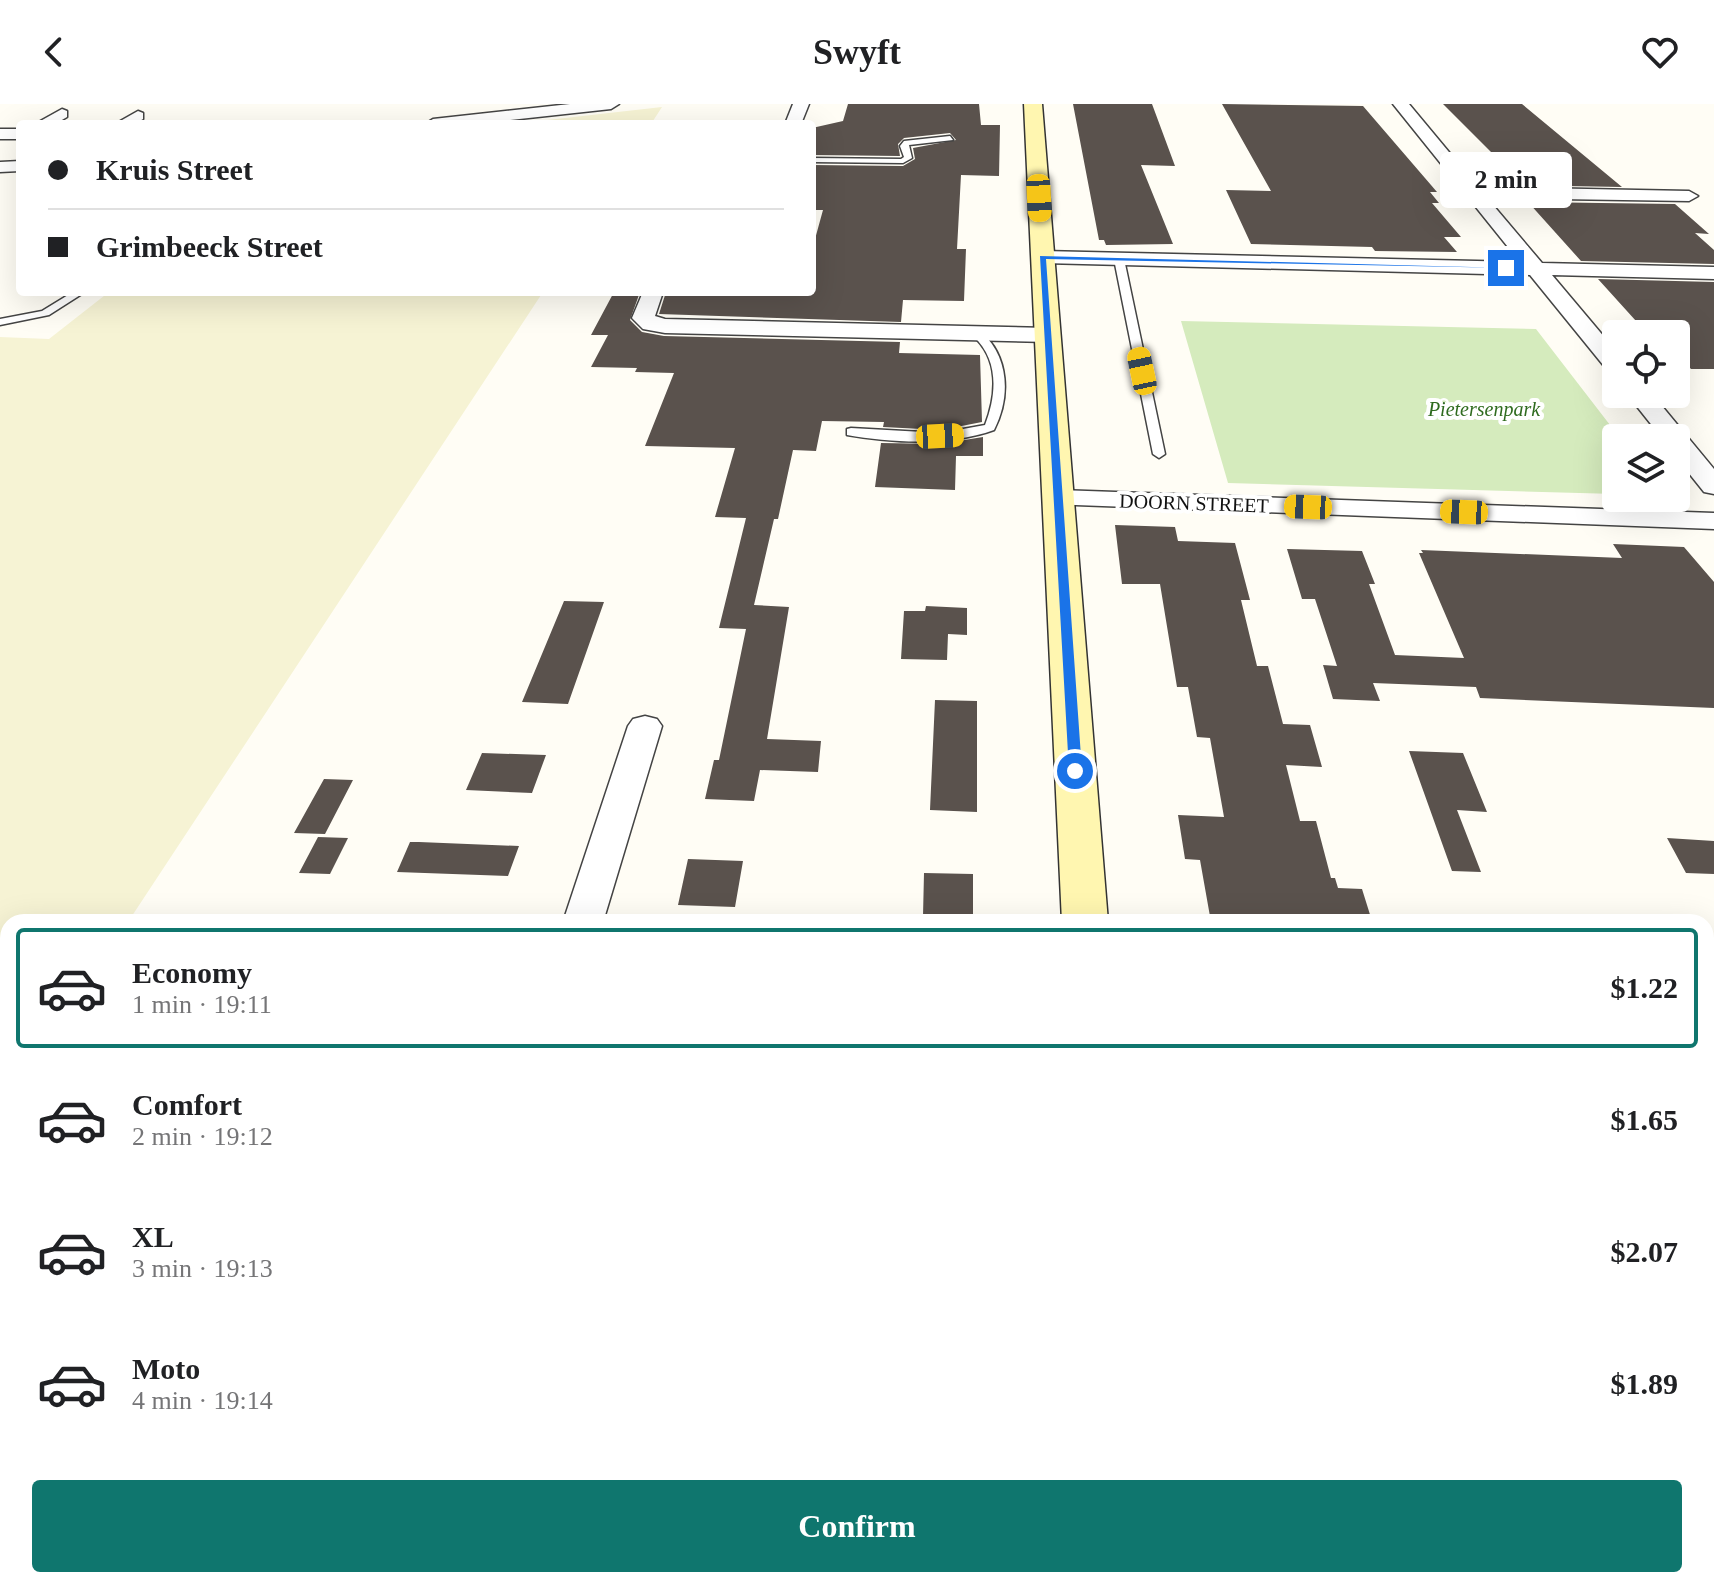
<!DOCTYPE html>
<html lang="en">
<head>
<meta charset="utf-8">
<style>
  :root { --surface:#fff; --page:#f2f2f2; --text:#202124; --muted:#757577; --line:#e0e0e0; --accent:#0f766e }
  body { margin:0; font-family:"Times New Roman",serif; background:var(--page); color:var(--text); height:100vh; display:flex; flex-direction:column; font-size:30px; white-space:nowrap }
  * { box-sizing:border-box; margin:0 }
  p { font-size:26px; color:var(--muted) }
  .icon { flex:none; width:44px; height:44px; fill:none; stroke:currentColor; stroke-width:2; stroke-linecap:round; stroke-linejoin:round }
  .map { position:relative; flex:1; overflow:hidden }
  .side { position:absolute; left:0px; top:810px; width:1714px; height:674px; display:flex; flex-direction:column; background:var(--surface); border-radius:24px 24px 0 0; box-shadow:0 8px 32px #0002 }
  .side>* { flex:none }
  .guide { position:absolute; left:16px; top:16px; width:800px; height:176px; border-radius:8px; box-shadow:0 8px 32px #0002; display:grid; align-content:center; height:176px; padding:0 32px; background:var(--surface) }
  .buttons { position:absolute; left:1602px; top:216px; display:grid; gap:16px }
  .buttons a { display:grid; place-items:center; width:88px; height:88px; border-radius:8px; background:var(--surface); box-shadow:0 8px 32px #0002; font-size:40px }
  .end { position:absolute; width:36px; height:36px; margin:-18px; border:10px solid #1a73e8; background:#fff; box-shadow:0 0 0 4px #fff }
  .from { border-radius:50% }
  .bubble { position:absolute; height:56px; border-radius:8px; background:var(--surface); box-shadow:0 8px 32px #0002; font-size:26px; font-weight:700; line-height:56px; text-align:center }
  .car { position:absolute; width:24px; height:48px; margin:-24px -12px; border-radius:10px; box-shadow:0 0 6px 2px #0007; background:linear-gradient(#f5c518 24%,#345 0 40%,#f5c518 0 76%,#345 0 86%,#f5c518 0) }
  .guide b { display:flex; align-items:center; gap:28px; height:76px; font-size:30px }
  .guide b+b { border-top:2px solid var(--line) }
  .guide i { width:20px; height:20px; background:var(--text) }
  ul { padding:14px 0 0; list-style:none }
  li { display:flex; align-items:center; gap:24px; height:120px; margin:0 16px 12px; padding:0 16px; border:4px solid transparent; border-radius:8px }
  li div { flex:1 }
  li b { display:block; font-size:30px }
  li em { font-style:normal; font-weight:700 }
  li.active { border-color:var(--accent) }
  li>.icon { width:72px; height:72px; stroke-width:1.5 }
  .action { display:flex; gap:16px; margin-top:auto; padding:16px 32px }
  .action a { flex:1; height:92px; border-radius:8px; background:var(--accent); color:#fff; font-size:32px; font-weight:700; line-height:92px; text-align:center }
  header { display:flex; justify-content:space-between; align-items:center; height:104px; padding:0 32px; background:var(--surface); font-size:36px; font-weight:700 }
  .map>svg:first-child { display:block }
  .farmland { fill:#f6f3d4 }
  .green { fill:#d5ebbd }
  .building { fill:#5a524d }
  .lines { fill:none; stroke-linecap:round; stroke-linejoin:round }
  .lane-casing { stroke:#444; stroke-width:3 }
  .street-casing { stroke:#444; stroke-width:3 }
  .secondary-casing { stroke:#333; stroke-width:3 }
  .lane { fill:#fff; fill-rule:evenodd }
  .street { fill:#fff; fill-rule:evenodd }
  .secondary { fill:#fff6b0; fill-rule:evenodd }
  .route { fill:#1a73e8 }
  .labels { text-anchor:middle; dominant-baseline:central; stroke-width:8; stroke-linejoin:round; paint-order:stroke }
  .far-park-label { font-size:20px; font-style:italic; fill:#2f6b1f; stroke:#fff }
  .far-street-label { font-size:20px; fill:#111; stroke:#fff }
</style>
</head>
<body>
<header><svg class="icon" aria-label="back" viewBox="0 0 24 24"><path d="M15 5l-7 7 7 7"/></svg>Swyft<svg class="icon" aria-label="heart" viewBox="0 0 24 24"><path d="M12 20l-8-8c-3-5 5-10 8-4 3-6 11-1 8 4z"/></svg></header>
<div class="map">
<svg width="1714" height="1483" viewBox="0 0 1714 1483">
  <rect width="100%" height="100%" fill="#fffdf5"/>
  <path class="farmland" d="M662,3l-11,17h-139z
    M109,188h434l-415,630h-120v182l-8,13v-780l49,2z"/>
  <path class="green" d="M1181,217l355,8 84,109h-4v56l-388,-11z"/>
  <path class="building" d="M848,0h131l2,21h19l-1,51 -38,-1 -4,74h9l-2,52 -61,-1 -2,22 -242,-8 7,-22h146v-42l11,-40h-11v-45l91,1 12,-7 -2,-11 43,-8 -6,-7 -46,5 -6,6 2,12 -88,-1v-27l31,-7z
    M1073,0h79l23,62 -34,-1 32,79 -67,1 -2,-5h-5z
    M1222,0l141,2 74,86h-7l9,11h-7l29,34h-17l13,15 -82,-1 -3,-4 -121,-3 -25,-54 45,1z
    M1443,0h79l100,83 -109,-2 -15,-16h10z
    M1528,98l147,2 34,30 -14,-1 19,17v14l-133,-3z
    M1598,175l116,3v87h-23l-15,-16v-19h-19l-12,-13h-9z
    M614,188h26l-10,28 12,12 22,4 236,6 -1,11 81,2 2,67 -41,8 -58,-3 1,-5 -62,-1 -6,30 -23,-1 -15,69h-4l-20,86 35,2 -22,132 54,2 -3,31 -58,-2 -6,31 -49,-2 9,-39h5l27,-131 -27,-1 27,-110 -31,-1 20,-69 -90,-2 29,-73 -39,-1 2,-4 -46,-1 17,-32h-17z
    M983,333v19h-27l-1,34 -80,-3 6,-44 59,1z
    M1115,421l60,2 3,14 57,2 15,57h-9l16,66h11l15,58 27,1 12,42 -36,-2 14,56h16l15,57h4l3,10 24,1 10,32 -161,1 -11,-62 -15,-1 -7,-44 46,2 -14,-79 -13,-1 -9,-50h-11l-17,-103h-38z
    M1613,440l71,3 30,35v126l-234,-10 -4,-11 -103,-4 7,18 -47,-2 -10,-34 14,1 -22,-67h-13l-15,-50 75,2 13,33h-6l26,71 69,3 -45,-105h4l-2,-3 201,8z
    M564,497l40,1 -36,102 -46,-2z
    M926,502l41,2v27l-19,-1 -1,26 -46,-1 3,-48h21z
    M935,596l42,1v111l-47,-2z
    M1409,647l54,2 24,59 -30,-2 24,62 -29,-1z
    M482,649l64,2 -14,38 -66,-3z
    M324,675l29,1 -28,54 -31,-1z
    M318,733l30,1 -18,36 -31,-1z
    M1667,734l47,3v33l-28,-1z
    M410,738h9l100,4 -11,30 -111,-4z
    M688,755l55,2 -8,46 -57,-2z
    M924,769l49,1v44l-50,-2z"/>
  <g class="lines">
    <defs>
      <path id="lane" d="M950,32l3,4 -44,5 3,13 -9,5 -91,-1v-4l89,1 3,-2 -4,-11 4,-5z
        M1119,152l5,3 41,195 -6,4 -6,-4 -39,-195z
        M73,188h12l-36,23 -49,10v-6l42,-8z
        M973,228h8c28,24 30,65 13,98 -44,16 -101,13 -147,5v-6l4,-1 90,5 44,-8c12,-31 14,-66 -12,-89z"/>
      <path id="street" d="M570,0h49l-8,5 -136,15h-50l8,-5z
        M793,0h16l-8,20h-16z
        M1393,0h16l69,83 211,4 9,5 -9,5 -202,-3 55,65 172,4v12l-162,-4 64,76v22l-8,-2 -78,-96 -487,-12 -10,-6 10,-6 477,11z
        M62,5l5,2v6l-12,7h-20z
        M138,7l5,2v6l-8,5h-20z
        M0,25h20v10h-20z
        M20,57v10l-20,1v-10z
        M643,188h20l-8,24 10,3 383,9 11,7 -11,7 -383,-9 -22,-4 -11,-11z
        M1627,290h25l62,75v25l-10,-2 -28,-35v-19h-14z
        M1059,386l655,23v16l-665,-25 -4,-6 4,-6z
        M645,612l12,3 5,7 -59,196h-40l65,-196 5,-7z
        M1706,1321h8v56h-8z
        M344,1476h60l-2,7h-60z"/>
      <path id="secondary" d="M1024,0h18l66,818h-46z
        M1090,1476h70l1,7h-70z"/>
    </defs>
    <use href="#lane" class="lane-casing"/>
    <use href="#street" class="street-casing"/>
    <use href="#secondary" class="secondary-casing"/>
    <use href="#lane" class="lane"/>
    <use href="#street" class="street"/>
    <use href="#secondary" class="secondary"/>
  </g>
  <path class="route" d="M1040,152l470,12 -464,-9 36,512 -7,4 -6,-4z"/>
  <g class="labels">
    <g class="far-park-label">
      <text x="1484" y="305">Pietersenpark</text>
    </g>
    <g class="far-street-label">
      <text transform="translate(1194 399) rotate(2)">DOORN STREET</text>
    </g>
  </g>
</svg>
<div class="buttons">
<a><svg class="icon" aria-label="locate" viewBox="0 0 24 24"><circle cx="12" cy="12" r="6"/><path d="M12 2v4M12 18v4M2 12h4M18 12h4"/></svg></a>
<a><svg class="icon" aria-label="layers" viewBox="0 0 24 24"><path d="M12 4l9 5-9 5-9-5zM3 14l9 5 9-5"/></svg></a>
</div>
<i class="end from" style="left:1075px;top:667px"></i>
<i class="end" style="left:1506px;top:164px"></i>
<div class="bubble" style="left:1440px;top:48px;width:132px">2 min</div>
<i class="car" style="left:1039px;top:94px;rotate:177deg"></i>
<i class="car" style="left:1142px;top:267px;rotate:348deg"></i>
<i class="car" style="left:940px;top:332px;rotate:87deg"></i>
<i class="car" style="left:1308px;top:403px;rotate:272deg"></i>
<i class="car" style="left:1464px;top:408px;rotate:272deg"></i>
<div class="guide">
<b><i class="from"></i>Kruis Street</b>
<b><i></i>Grimbeeck Street</b>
</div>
<section class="side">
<ul>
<li class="active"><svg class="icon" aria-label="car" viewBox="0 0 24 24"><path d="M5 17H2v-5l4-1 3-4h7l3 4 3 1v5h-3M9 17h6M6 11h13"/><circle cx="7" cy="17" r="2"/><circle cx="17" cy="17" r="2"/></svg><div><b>Economy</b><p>1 min · 19:11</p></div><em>$1.22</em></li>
<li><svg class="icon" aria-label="car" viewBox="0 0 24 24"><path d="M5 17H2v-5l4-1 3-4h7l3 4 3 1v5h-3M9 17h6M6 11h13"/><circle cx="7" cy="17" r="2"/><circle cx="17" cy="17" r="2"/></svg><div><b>Comfort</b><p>2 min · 19:12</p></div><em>$1.65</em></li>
<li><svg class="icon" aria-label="car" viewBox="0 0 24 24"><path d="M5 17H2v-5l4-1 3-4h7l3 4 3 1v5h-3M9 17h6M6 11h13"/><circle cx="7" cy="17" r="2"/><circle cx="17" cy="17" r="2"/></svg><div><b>XL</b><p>3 min · 19:13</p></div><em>$2.07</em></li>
<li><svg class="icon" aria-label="car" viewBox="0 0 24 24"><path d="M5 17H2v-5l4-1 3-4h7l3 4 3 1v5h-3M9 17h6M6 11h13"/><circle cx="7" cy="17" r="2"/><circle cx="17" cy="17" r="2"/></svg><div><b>Moto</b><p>4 min · 19:14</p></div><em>$1.89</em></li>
</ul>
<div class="action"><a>Confirm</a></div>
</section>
</div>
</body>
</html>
